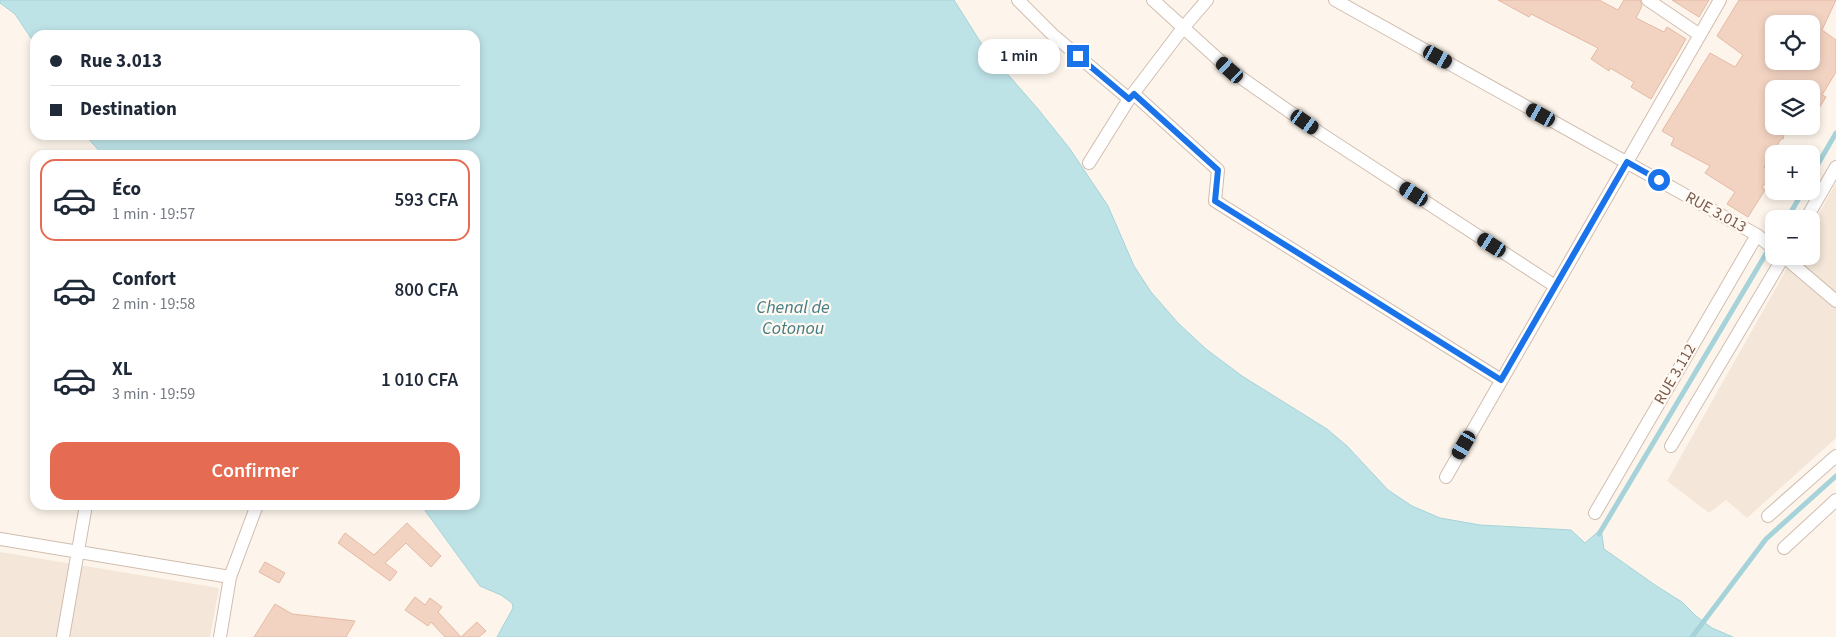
<!DOCTYPE html>
<html lang="fr">
<head>
<meta charset="utf-8">
<style>
  :root { --surface:#fff; --page:#f6f6f7; --text:#1f2937; --muted:#747a83; --line:#e0e1e3; --accent:#e56c52 }
  body { margin:0; font-family:"Source Sans 3",sans-serif; background:var(--page); color:var(--text); height:100vh; display:flex; flex-direction:column; font-size:19px; white-space:nowrap }
  * { box-sizing:border-box; margin:0 }
  p { font-size:16px; color:var(--muted) }
  .icon { flex:none; width:28px; height:28px; fill:none; stroke:currentColor; stroke-width:2; stroke-linecap:round; stroke-linejoin:round }
  .map { position:relative; flex:1; overflow:hidden }
  .panel { position:absolute; left:30px; top:150px; width:450px; height:360px; display:flex; flex-direction:column; background:var(--surface); border-radius:15px; box-shadow:0 2px 8px #0003 }
  .panel>* { flex:none }
  .banner { position:absolute; left:30px; top:30px; width:450px; height:110px; border-radius:15px; box-shadow:0 2px 8px #0003; display:grid; align-content:center; height:110px; padding:0 20px; background:var(--surface) }
  .buttons { position:absolute; left:1765px; top:15px; display:grid; gap:10px }
  .buttons a { display:grid; place-items:center; width:55px; height:55px; border-radius:10px; background:var(--surface); box-shadow:0 2px 8px #0003; font-size:25px }
  .end { position:absolute; width:22px; height:22px; margin:-11px; border:6px solid #1a73e8; background:#fff; box-shadow:0 0 0 2px #fff }
  .from { border-radius:50% }
  .bubble { position:absolute; height:35px; border-radius:15px; background:var(--surface); box-shadow:0 2px 8px #0003; font-size:16px; font-weight:600; line-height:35px; text-align:center }
  .car { position:absolute; width:15px; height:30px; margin:-15px -8px; border-radius:6px; box-shadow:0 0 4px 1px #0007; background:linear-gradient(#222 24%,#8ab4d8 0 40%,#222 0 76%,#8ab4d8 0 86%,#222 0) }
  .banner b { display:flex; align-items:center; gap:18px; height:48px; font-size:19px }
  .banner b+b { border-top:1px solid var(--line) }
  .banner i { width:12px; height:12px; background:var(--text) }
  ul { padding:9px 0 0; list-style:none }
  li { display:flex; align-items:center; gap:15px; height:82px; margin:0 10px 8px; padding:0 10px; border:2px solid transparent; border-radius:15px }
  li div { flex:1 }
  li b { display:block; font-size:19px }
  li em { font-style:normal; font-weight:600 }
  li.current { border-color:var(--accent) }
  li>.icon { width:45px; height:45px; stroke-width:1.5 }
  .primary-button { display:flex; gap:10px; margin-top:auto; padding:10px 20px }
  .primary-button a { flex:1; height:58px; border-radius:15px; background:var(--accent); color:#fff; font-size:20px; font-weight:600; line-height:58px; text-align:center }
  .map>svg:first-child { display:block }
  .residential { fill:#f4e7d9 }
  .water { fill:#bee3e7; stroke:#a5d3d9 }
  .lines { fill:none; stroke-linecap:round; stroke-linejoin:round }
  .stream { stroke:#a5d3d9; stroke-width:5 }
  .building { fill:#f2d3c2; stroke:#e5b9a3; fill-rule:evenodd }
  .street-casing { stroke:#d0bdaf; stroke-width:14 }
  .street { stroke:#fff; stroke-width:12 }
  .route { stroke:#1a73e8; stroke-width:6 }
  .labels { text-anchor:middle; dominant-baseline:central; stroke-width:4.5; stroke-linejoin:round; paint-order:stroke }
  .street-label { font-size:16px; fill:#795b4d; stroke:#fff9f2 }
  .water-label { font-size:18px; font-style:italic; fill:#437c84; stroke:#fff9f2 }
</style>
</head>
<body>
<div class="map">
<svg width="1836" height="637" viewBox="0 0 1836 637">
  <rect width="100%" height="100%" fill="#fdf5eb"/>
  <path class="residential" d="M1836,183v255l-89,80 -21,-18 -17,13 -42,-32 127,-225h17v-29z
    M0,552l219,36 -9,49h-210z"/>
  <path class="water" d="M0,0h954l29,46 55,63 32,40 38,57 26,60 17,26 27,31 28,26 36,27 85,53 20,17 41,44 24,16 28,12 40,7 91,5 14,13 16,-14 3,20 51,36 27,17 14,14 16,12 21,9h-1236l16,-29 -1,-5 -11,-8 -21,-9 -59,-81h54v-350h-372l-18,-20h390v-100h-440v9l-20,-30 -15,-11z"/>
  <g class="lines">
    <path class="stream" d="M1811,176l25,-43
      M1787,219l16,-28
      M1599,534l171,-287
      M1692,637l74,-98 70,-63"/>
  </g>
  <path class="building" d="M1498,0h101l19,10 6,-10h16l2,6 -6,12 28,14 3,-5 19,12 -35,60 -20,-12 3,-5 -24,-14 -1,3 -18,-12 7,-11 -67,-34 -2,3z
    M1672,0h37l-10,17z
    M1739,0h97l-14,30 14,10v32l-14,23 4,2 -15,24v-32h-37v37h12l-3,13h-2l-17,28 8,5 -10,16 3,2 -17,27 -21,-13 8,-12 -30,-19 5,-7 -39,-21 3,-7 -12,-7 48,-78 25,14 8,-12 -26,-19zM1774,24h37v37h-37z
    M407,523l34,33 -10,11 -25,-24 -21,20 12,9 -7,9 -52,-38 7,-10 29,22z
    M265,562l20,11 -6,10 -20,-11z
    M415,597l10,8 5,-7 12,9 -4,5 23,25h-16l-14,-15 -3,4 -23,-16z
    M275,604l17,10 63,7 -9,16h-92z
    M477,622l9,9 -7,6h-18z"/>
  <g class="lines">
    <defs>
      <path id="street" d="M1018,0l34,34 77,65
        M1153,0l77,70 90,63 235,153
        M1335,0l422,235 17,14
        M1648,0l52,35
        M1134,94l84,76 -3,31 286,179
        M1089,163l40,-64 54,-71 24,-28
        M1806,219l30,-52
        M1783,256l53,45
        M1671,446l113,-190
        M1446,477l274,-477
        M1595,513l162,-278
        M1768,516l68,-60
        M0,539l230,38
        M1784,548l52,-48
        M63,637l23,-132
        M220,637l10,-60 27,-72"/>
    </defs>
    <use href="#street" class="street-casing"/>
    <use href="#street" class="street"/>
  </g>
  <g class="lines">
    <path class="route" d="M1078,56l51,43 5,-5 84,76 -3,31 286,179 126,-218 32,18"/>
  </g>
  <g class="labels">
    <g class="street-label">
      <text transform="translate(1716 212) rotate(29)">RUE 3.013</text>
      <text transform="translate(1675 374) rotate(-60)">RUE 3.112</text>
    </g>
    <g class="water-label">
      <text x="793" y="307">Chenal de<tspan x="793" dy="21">Cotonou</tspan></text>
    </g>
  </g>
</svg>
<div class="buttons">
<a><svg class="icon" aria-label="locate" viewBox="0 0 24 24"><circle cx="12" cy="12" r="6"/><path d="M12 2v4M12 18v4M2 12h4M18 12h4"/></svg></a>
<a><svg class="icon" aria-label="layers" viewBox="0 0 24 24"><path d="M12 4l9 5-9 5-9-5zM3 14l9 5 9-5"/></svg></a>
<a>+</a>
<a>−</a>
</div>
<i class="end from" style="left:1659px;top:180px"></i>
<i class="end" style="left:1078px;top:56px"></i>
<div class="bubble" style="left:978px;top:39px;width:82px">1 min</div>
<i class="car" style="left:1438px;top:57px;rotate:119deg"></i>
<i class="car" style="left:1230px;top:70px;rotate:312deg"></i>
<i class="car" style="left:1541px;top:115px;rotate:299deg"></i>
<i class="car" style="left:1305px;top:122px;rotate:125deg"></i>
<i class="car" style="left:1414px;top:194px;rotate:303deg"></i>
<i class="car" style="left:1492px;top:245px;rotate:303deg"></i>
<i class="car" style="left:1464px;top:445px;rotate:210deg"></i>
<div class="banner">
<b><i class="from"></i>Rue 3.013</b>
<b><i></i>Destination</b>
</div>
<section class="panel">
<ul>
<li class="current"><svg class="icon" aria-label="car" viewBox="0 0 24 24"><path d="M5 17H2v-5l4-1 3-4h7l3 4 3 1v5h-3M9 17h6M6 11h13"/><circle cx="7" cy="17" r="2"/><circle cx="17" cy="17" r="2"/></svg><div><b>Éco</b><p>1 min · 19:57</p></div><em>593 CFA</em></li>
<li><svg class="icon" aria-label="car" viewBox="0 0 24 24"><path d="M5 17H2v-5l4-1 3-4h7l3 4 3 1v5h-3M9 17h6M6 11h13"/><circle cx="7" cy="17" r="2"/><circle cx="17" cy="17" r="2"/></svg><div><b>Confort</b><p>2 min · 19:58</p></div><em>800 CFA</em></li>
<li><svg class="icon" aria-label="car" viewBox="0 0 24 24"><path d="M5 17H2v-5l4-1 3-4h7l3 4 3 1v5h-3M9 17h6M6 11h13"/><circle cx="7" cy="17" r="2"/><circle cx="17" cy="17" r="2"/></svg><div><b>XL</b><p>3 min · 19:59</p></div><em>1 010 CFA</em></li>
</ul>
<div class="primary-button"><a>Confirmer</a></div>
</section>
</div>
</body>
</html>
